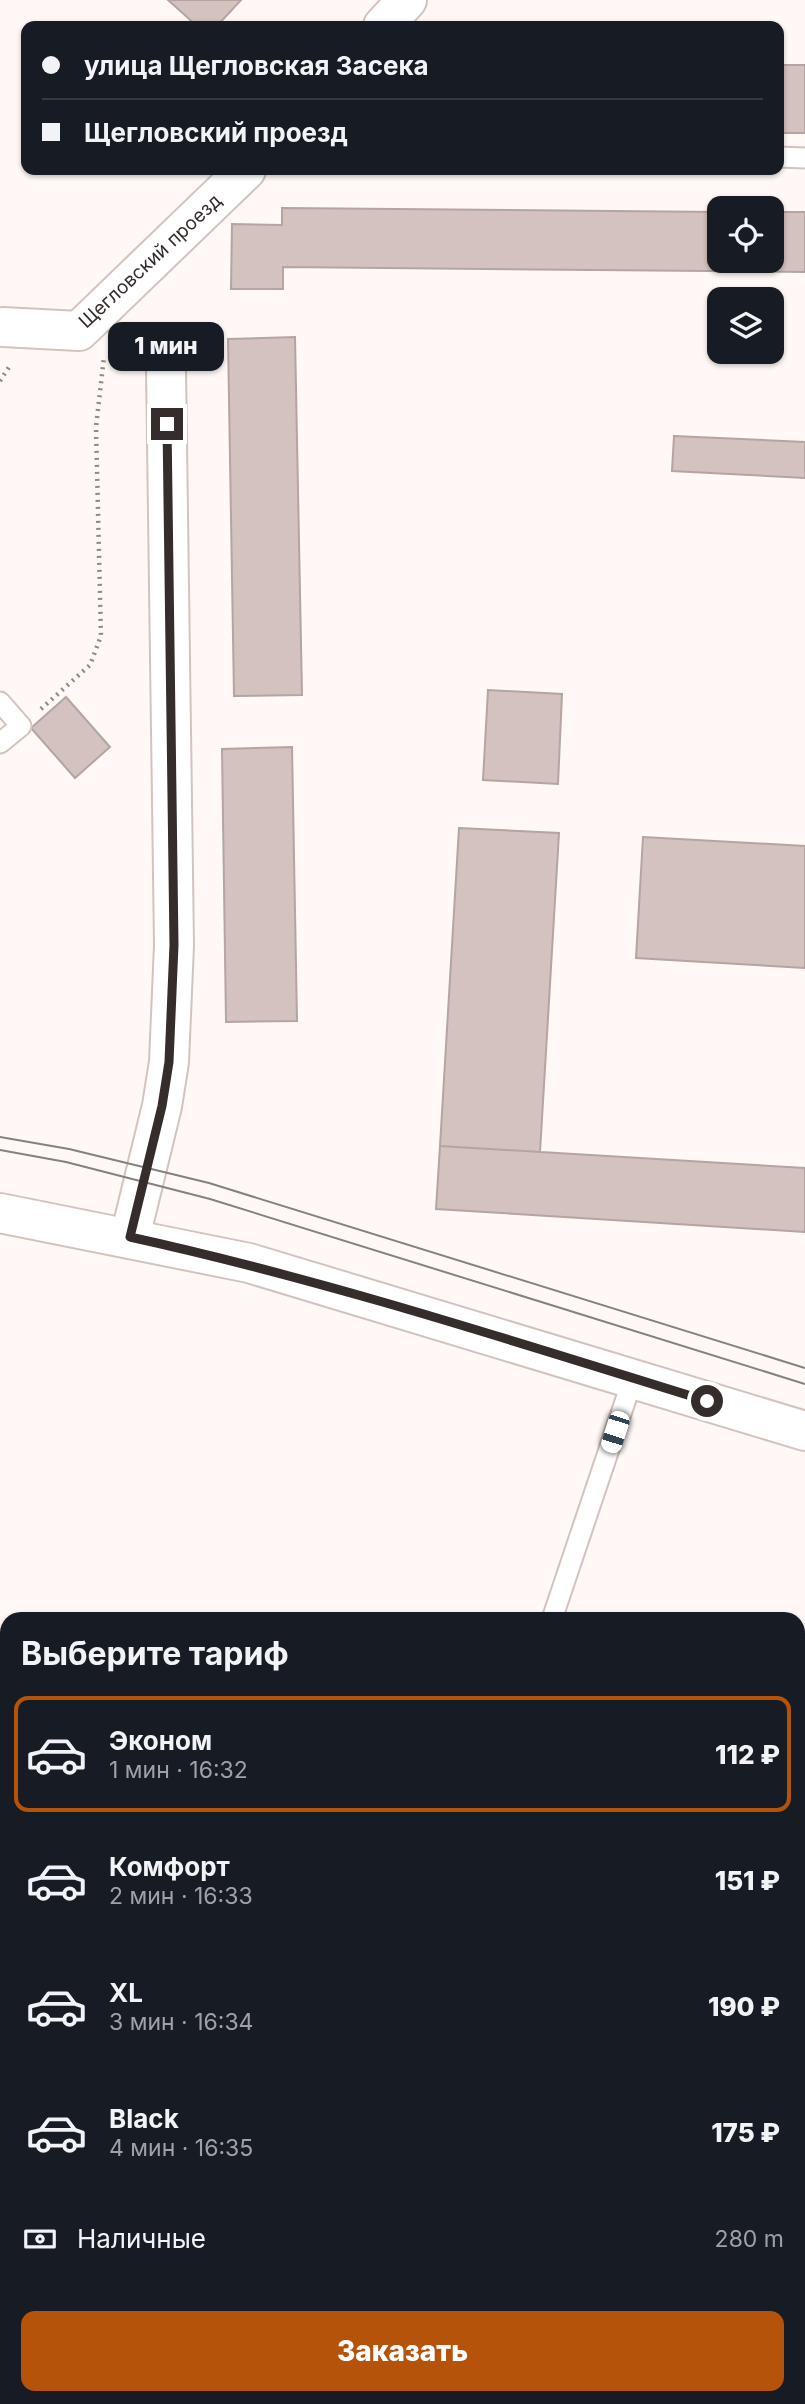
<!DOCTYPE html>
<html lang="ru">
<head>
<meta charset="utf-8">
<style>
  :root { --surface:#171b24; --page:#20242c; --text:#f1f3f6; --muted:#9ea1a6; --line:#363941; --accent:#b45309 }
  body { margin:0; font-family:Inter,sans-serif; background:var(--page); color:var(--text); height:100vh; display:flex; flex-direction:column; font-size:26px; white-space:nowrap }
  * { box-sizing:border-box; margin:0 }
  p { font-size:23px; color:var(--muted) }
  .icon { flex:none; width:38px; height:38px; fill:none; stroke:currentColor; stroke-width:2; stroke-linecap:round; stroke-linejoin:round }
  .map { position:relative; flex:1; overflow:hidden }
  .panel { position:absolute; left:0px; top:1612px; width:805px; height:793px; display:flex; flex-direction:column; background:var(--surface); border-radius:21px 21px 0 0; box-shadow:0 2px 5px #0004 }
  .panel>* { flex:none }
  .hud { position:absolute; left:21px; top:21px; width:763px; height:154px; border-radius:14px; box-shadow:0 2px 5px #0004; display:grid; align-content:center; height:154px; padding:0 21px; background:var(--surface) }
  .controls { position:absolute; left:707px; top:196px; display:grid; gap:14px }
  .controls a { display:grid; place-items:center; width:77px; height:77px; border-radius:14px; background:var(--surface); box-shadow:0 2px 5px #0004; font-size:35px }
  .end { position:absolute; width:32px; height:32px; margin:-16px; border:9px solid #342d2b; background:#fff; box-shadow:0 0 0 4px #fff }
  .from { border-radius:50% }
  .bubble { position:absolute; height:49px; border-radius:14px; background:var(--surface); box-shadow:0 2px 5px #0004; font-size:23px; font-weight:800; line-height:49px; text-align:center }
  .car { position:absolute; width:21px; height:42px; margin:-21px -10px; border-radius:9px; box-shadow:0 0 5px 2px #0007; background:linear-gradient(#fff 24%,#345 0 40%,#fff 0 76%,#345 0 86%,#fff 0) }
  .hud b { display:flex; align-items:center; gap:24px; height:66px; font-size:26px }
  .hud b+b { border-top:2px solid var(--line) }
  .hud i { width:18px; height:18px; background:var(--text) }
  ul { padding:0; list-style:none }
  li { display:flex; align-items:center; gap:21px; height:116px; margin:0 14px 10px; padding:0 7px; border:4px solid transparent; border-radius:14px }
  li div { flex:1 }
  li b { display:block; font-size:26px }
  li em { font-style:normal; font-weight:800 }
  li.selected { border-color:var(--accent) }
  li>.icon { width:63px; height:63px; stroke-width:1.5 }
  h2 { padding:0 21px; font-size:32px; line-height:84px }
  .pay { display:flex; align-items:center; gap:18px; height:77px; padding:0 21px; font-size:26px }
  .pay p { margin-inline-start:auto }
  .primary-button { display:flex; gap:14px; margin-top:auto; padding:14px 21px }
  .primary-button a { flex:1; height:80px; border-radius:14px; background:var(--accent); color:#fff; font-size:28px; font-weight:800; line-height:80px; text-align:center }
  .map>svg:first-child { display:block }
  .building { fill:#d3c2bd; stroke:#b5a4a0; stroke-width:2 }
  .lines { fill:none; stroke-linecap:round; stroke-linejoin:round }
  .service-casing { stroke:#d3c3be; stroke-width:23 }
  .minor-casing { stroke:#d3c3be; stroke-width:42 }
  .tertiary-casing { stroke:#d3c3be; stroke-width:42 }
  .path { stroke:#908987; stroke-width:4.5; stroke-dasharray:2 5; stroke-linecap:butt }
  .service { stroke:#fff; stroke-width:19 }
  .minor { stroke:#fff; stroke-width:38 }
  .tertiary { stroke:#fff; stroke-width:38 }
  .tram { stroke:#87807e; stroke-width:2 }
  .route { stroke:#342d2b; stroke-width:9 }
  .labels { text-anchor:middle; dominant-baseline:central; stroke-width:7; stroke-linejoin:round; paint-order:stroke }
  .street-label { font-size:19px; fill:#342d2b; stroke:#fff }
</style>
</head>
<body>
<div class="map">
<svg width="805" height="2404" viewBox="0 0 805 2404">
  <rect width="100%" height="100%" fill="#fff8f6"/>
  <path class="building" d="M168,0h73l-24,26h-20z
    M779,65h26v68h-26z
    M282,208l437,4v49h53v-49h33v60l-522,-5v22h-52l1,-65 50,1z
    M295,337l7,358 -68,1 -6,-357z
    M674,436l131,6v36l-133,-7z
    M488,690l74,4 -4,90 -75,-4z
    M66,697l44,50 -35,31 -44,-50z
    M292,747l5,274 -71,1 -4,-273z
    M459,828l100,5 -19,319 -100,-6z
    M643,837l162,9v122l-169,-10z
    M440,1146l365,22v64l-369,-23z
    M0,1637l7,2v116l-7,-3z
    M798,1992l7,2v382l-7,-2z
    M0,2089l7,2v307h85l-2,6h-90z"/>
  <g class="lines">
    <defs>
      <path id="service" d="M779,157l26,1
        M0,702l21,24 -21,17
        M552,1619l81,-241"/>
      <path id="minor" d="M383,26l24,-26
        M3,327l76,4 167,-161
        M130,1237l32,-131 7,-44 5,-117 -8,-576"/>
      <path id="tertiary" d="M0,1213l249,50 556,168"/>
    </defs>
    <use href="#service" class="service-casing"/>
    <use href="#minor" class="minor-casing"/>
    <use href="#tertiary" class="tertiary-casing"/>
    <path class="path" d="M0,381l11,-17
      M41,709l49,-44 11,-29 -5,-209 8,-70"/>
    <use href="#service" class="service"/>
    <use href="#minor" class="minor"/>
    <use href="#tertiary" class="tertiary"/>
    <path class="tram" d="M0,1137l69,12 140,34 596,185
      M0,1150l66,12 144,37 595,185"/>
  </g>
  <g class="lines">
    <path class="route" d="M167,424l7,521 -5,117 -7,44 -32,131c196,43 386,105 577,164"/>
  </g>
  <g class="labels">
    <g class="street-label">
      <text transform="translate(150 261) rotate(-43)">Щегловский проезд</text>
    </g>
  </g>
</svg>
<div class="controls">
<a><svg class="icon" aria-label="locate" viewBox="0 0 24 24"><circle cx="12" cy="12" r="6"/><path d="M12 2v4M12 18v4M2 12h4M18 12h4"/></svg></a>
<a><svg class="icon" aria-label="layers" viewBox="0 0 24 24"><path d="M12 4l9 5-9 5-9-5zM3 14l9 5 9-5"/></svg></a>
</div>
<i class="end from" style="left:707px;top:1401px"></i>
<i class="end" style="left:167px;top:424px"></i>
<div class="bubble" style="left:108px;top:322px;width:116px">1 мин</div>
<i class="car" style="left:615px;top:1432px;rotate:198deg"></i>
<div class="hud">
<b><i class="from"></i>улица Щегловская Засека</b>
<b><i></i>Щегловский проезд</b>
</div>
<section class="panel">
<h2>Выберите тариф</h2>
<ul>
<li class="selected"><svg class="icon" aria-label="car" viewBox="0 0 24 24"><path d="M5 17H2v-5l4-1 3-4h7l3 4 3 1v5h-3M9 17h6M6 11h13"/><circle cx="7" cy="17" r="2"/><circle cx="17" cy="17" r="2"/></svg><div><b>Эконом</b><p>1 мин · 16:32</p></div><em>112 ₽</em></li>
<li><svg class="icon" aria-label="car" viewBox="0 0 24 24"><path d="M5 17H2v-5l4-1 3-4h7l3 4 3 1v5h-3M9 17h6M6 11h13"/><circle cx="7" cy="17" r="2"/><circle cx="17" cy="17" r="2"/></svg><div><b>Комфорт</b><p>2 мин · 16:33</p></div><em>151 ₽</em></li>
<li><svg class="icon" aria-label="car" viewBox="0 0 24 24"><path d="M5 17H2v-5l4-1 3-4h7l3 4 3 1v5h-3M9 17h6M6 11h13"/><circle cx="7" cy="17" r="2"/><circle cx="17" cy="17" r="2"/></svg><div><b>XL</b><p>3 мин · 16:34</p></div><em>190 ₽</em></li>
<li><svg class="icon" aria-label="car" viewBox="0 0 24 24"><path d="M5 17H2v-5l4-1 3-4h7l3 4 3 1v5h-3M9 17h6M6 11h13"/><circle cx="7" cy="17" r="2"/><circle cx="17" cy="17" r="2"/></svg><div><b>Black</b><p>4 мин · 16:35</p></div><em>175 ₽</em></li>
</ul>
<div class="pay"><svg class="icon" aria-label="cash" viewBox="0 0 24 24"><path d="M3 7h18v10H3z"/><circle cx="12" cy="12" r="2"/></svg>Наличные<p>280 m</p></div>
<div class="primary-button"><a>Заказать</a></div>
</section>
</div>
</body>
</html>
